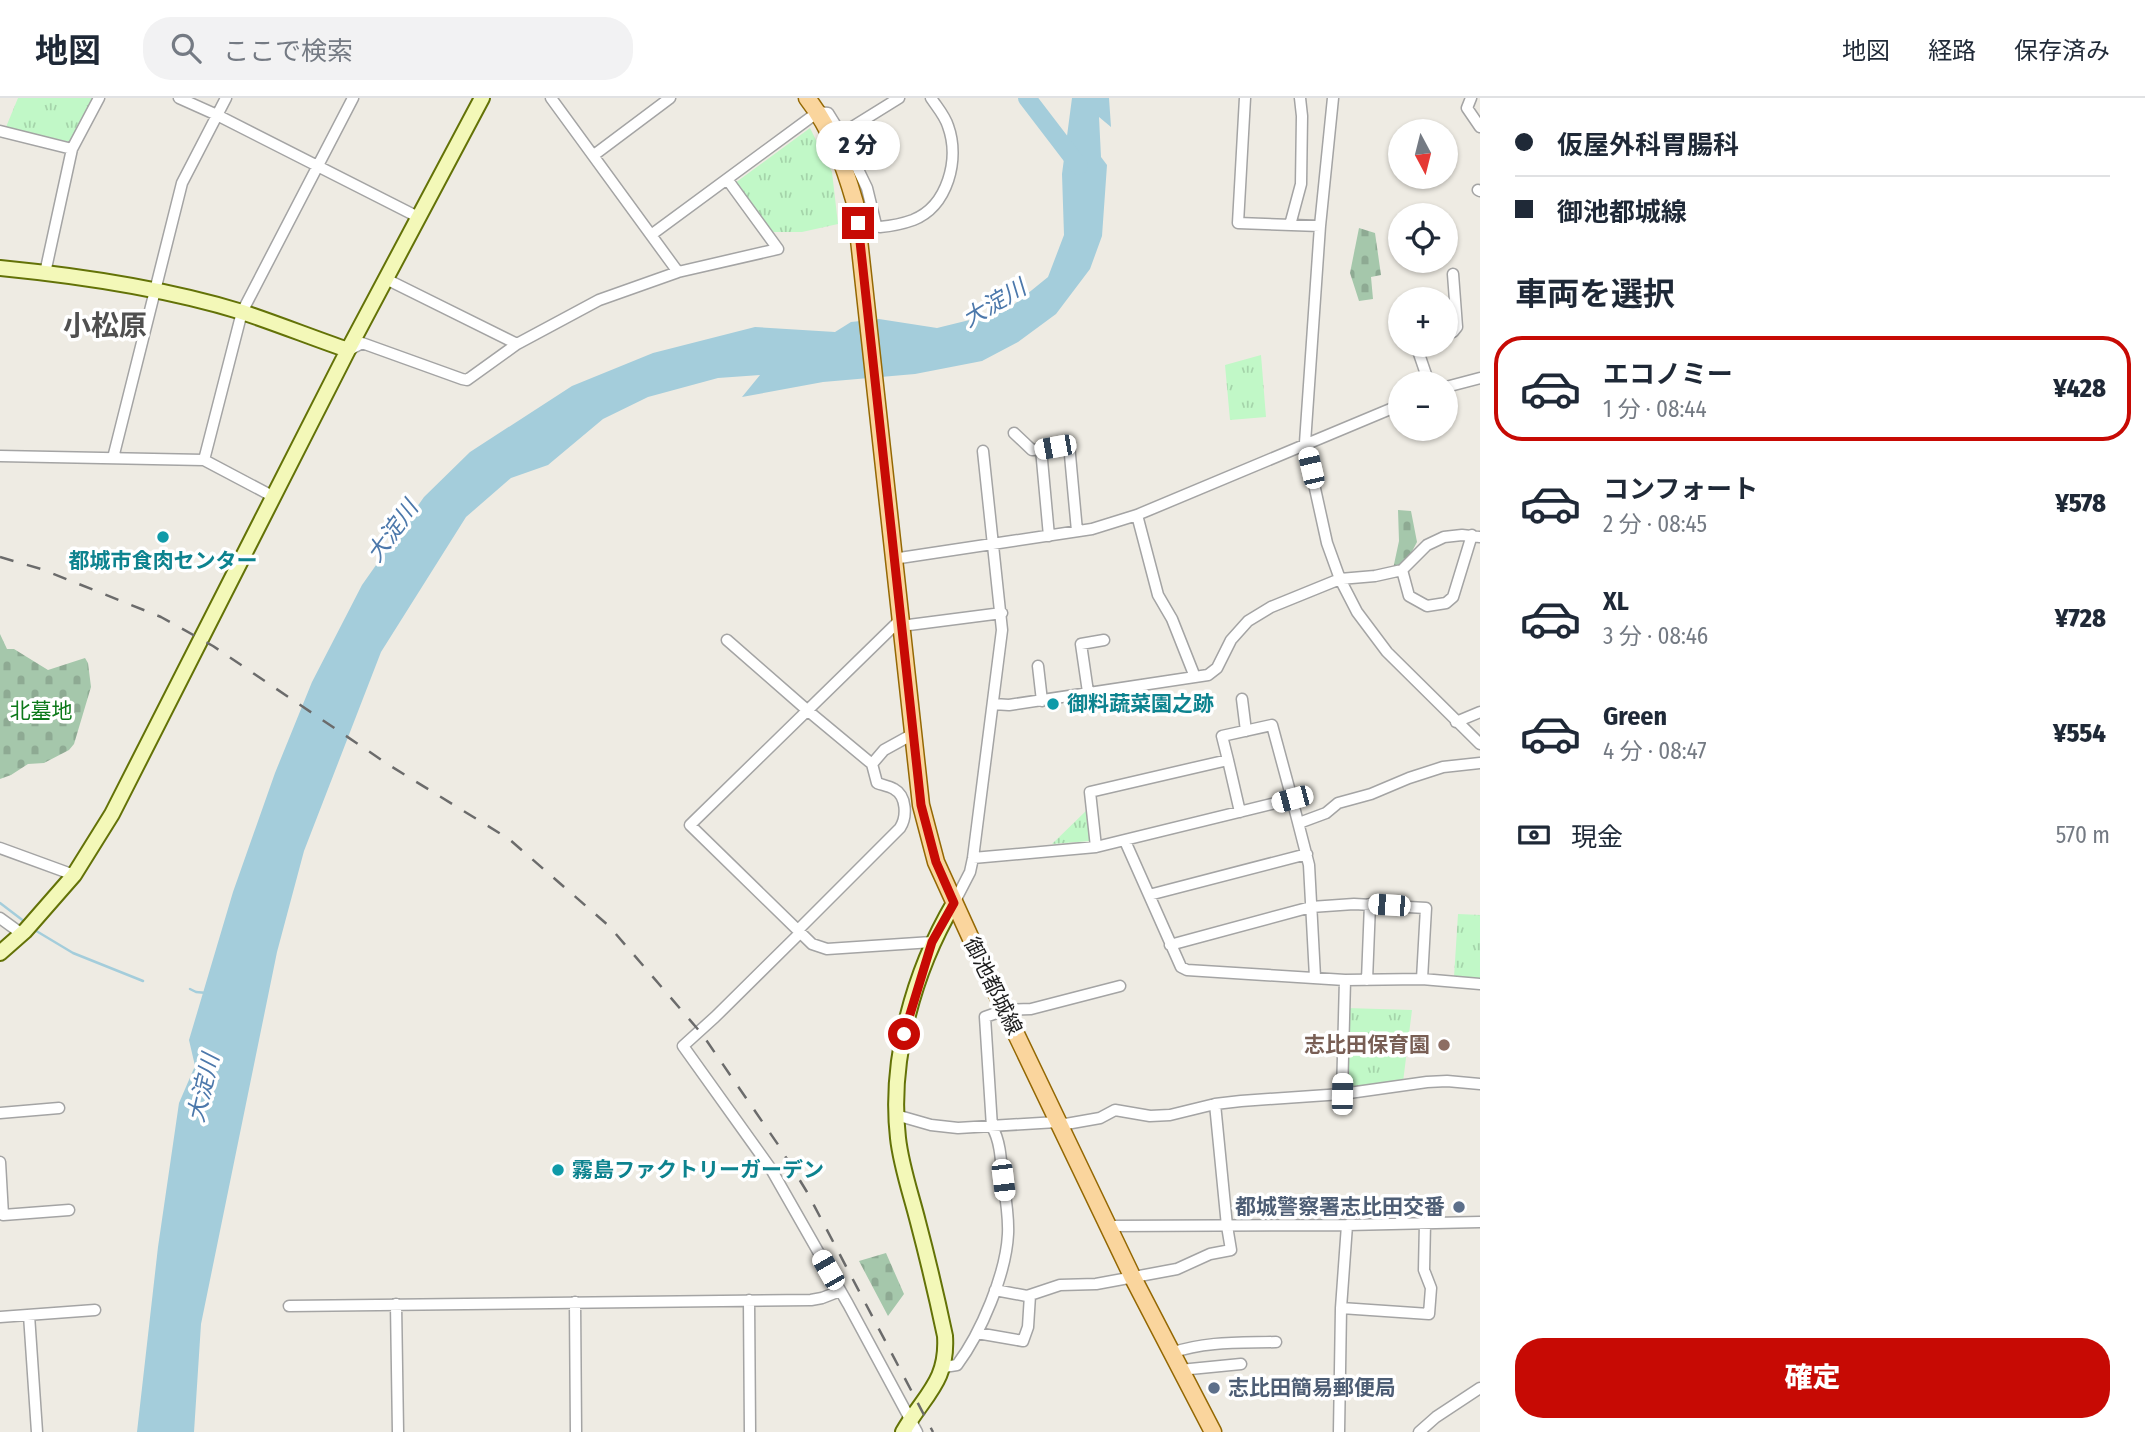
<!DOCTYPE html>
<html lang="ja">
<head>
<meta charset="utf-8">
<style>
  :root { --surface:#fff; --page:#f2f2f3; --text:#1f2937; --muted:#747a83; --line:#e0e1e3; --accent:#c70a04 }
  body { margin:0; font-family:"Fira Sans Condensed","Noto Sans JP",sans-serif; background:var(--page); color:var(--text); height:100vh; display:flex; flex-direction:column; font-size:26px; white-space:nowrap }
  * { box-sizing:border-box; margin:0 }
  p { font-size:23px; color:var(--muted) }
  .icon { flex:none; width:38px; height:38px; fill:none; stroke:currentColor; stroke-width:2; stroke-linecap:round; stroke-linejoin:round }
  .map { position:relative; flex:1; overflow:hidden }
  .side { display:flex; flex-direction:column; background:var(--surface); width:665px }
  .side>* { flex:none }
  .hud { display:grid; align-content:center; height:154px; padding:0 35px; background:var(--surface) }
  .needle { width:46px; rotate:173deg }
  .tools { position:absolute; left:1388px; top:21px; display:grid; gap:14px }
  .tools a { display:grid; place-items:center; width:70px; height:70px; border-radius:50%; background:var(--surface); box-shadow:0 2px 5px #0004; font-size:35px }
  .end { position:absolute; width:32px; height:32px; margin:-16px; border:9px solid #c70a04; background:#fff; box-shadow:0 0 0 4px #fff }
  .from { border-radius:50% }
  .bubble { position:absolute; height:49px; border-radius:24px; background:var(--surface); box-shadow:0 2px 5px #0004; font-size:23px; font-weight:800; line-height:49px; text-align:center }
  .car { position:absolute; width:21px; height:42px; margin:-21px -10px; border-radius:9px; box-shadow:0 0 5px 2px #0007; background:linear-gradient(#fff 24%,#345 0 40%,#fff 0 76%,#345 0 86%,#fff 0) }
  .hud b { display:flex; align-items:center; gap:24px; height:66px; font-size:26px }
  .hud b+b { border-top:2px solid var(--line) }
  .hud i { width:18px; height:18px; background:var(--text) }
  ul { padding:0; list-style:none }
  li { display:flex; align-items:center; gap:21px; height:105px; margin:0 14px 10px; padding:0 21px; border:4px solid transparent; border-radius:28px }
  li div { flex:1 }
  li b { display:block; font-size:26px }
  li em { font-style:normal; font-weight:800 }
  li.selected { border-color:var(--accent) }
  li>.icon { width:63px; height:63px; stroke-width:1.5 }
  h2 { padding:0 35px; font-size:32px; line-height:84px }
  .pay { display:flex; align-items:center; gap:18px; height:77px; padding:0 35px; font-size:26px }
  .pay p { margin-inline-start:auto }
  .primary-button { display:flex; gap:14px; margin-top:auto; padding:14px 35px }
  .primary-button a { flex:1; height:80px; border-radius:28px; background:var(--accent); color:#fff; font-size:28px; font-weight:800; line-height:80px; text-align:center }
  header { display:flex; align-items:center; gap:42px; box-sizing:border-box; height:98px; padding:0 35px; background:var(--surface); border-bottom:2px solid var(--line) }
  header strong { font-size:33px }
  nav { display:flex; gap:38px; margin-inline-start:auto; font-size:24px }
  .search { width:490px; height:63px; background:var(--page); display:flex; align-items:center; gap:18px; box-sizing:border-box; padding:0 24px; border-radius:28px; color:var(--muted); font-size:26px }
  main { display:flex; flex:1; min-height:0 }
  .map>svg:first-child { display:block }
  .cemetery { fill:url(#cemetery-stones) }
  .park { fill:url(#park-tufts) }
  .water { fill:#a4cddb }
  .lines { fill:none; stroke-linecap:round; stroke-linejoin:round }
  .stream { stroke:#a4cddb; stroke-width:2.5 }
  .river { stroke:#a4cddb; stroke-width:18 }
  .street-casing { stroke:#a4a4a4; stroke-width:13 }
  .secondary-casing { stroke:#637207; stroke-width:18 }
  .primary-casing { stroke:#946803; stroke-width:19 }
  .street { stroke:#fff; stroke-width:10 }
  .secondary { stroke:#f3f8b8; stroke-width:14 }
  .primary { stroke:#fad59d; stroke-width:16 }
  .rail { stroke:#6b6b6b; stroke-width:2.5; stroke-dasharray:14 14; stroke-linecap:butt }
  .route { stroke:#c70a04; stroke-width:9 }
  .culture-dot { fill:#0f9aa8; stroke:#fff; stroke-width:2.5 }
  .education-dot { fill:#8d6e63; stroke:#fff; stroke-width:2.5 }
  .service-dot { fill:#5c6f8a; stroke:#fff; stroke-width:2.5 }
  .labels { text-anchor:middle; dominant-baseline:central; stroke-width:7; stroke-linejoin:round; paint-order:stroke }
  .culture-label { font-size:21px; font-weight:bold; fill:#0d838f; stroke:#fff; text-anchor:start }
  .park-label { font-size:21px; fill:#0d791a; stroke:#fff }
  .street-label { font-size:21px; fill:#1d1d1d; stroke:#fff }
  .education-label { font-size:21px; font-weight:bold; fill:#785e54; stroke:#fff; text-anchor:end }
  .service-label { font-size:21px; font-weight:bold; fill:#4e5e75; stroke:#fff; text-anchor:end }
  .water-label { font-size:23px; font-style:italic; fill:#4c78ab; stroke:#fff }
  .district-label { font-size:28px; font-weight:bold; fill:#505050; stroke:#fff }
</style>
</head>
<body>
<header>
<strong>地図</strong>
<div class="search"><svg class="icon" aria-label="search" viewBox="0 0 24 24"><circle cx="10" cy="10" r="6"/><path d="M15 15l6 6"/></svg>ここで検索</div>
<nav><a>地図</a><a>経路</a><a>保存済み</a></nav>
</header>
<main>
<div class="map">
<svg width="1480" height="1334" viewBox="0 0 1480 1334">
  <defs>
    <pattern id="cemetery-stones" width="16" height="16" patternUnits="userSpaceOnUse" patternTransform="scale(1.75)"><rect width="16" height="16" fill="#a5c7ab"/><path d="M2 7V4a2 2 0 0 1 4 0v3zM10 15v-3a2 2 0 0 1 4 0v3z" fill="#8eaa93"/></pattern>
    <pattern id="park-tufts" width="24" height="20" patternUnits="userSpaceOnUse" patternTransform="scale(1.75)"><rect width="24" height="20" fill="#c1f8c7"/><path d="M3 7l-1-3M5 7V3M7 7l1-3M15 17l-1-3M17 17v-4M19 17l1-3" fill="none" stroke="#a5d4aa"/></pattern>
  </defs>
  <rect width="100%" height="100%" fill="#eeebe3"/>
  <path class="cemetery" d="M1359,130l16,5 6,42 -10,2 2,22 -14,2 -9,-28z
    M1398,412l13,1 6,31 -10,19 -14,8 6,-28z
    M0,536l7,15h7l34,21 37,-12 3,5 3,24 -17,57 -5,6 -25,13 -16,1 -17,11 -11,4z
    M886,1155l18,41 -16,22 -29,-55z"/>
  <path class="park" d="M18,0h75l-23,44 -64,-15z
    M810,30l22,44 6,52 -36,8h-31l-36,-49z
    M1261,257l5,62 -36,3 -5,-55z
    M1089,710l3,30 -2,3 -38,3z
    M1458,816l22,1v65l-26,-3z
    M1347,910l65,2 -9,72 -55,8 -3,-3z"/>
  <path class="water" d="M1072,0h37l2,29 -12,-10 2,40 6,8 -5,71 -12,33 -34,45 -38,28 -36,19 -67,13 -92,8 -81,15 18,-22 -42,3 -70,19 -45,22 -55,46 -37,13 -45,39 -85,135 -77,199 -27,101 -76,372 -7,108h-57l21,-185 21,-144 16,-37 -6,-26 44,-148 42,-119 37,-91 50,-97 62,-88 46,-45 102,-66 81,-33 102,-26 80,5 16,-10 28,-3 58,9 69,-17 42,-34 16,-42 -2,-61z"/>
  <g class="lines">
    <path class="stream" d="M0,805l25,19
      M33,831l40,24 70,28
      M190,891l6,3 11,1"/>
    <path class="river" d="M1027,0l52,68"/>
    <defs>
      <path id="street" d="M179,0l38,17 201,102
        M551,0l127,174
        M899,0l-58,36 26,54 9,37 4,2c11,-1 22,-3 33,-7 35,-14 47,-61 35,-94 -3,-10 -11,-19 -17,-28
        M1245,0l-7,125 82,3
        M1333,0l-13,128 -15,217 22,100 13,36 17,33 30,40 93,92
        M1471,0l-4,10 13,19
        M0,33l72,18
        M594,57l76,-57
        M1478,92l2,1
        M1290,127l11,-41 1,-68 -2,-18
        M651,137l167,-123 10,1 13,21
        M45,175l27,-124 27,-51
        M386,181l131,65
        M1446,236l7,-2 4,-5 -4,-53
        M1416,247l13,38
        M349,252l13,-7 100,36 5,1 50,-36 82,-44 79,-28 100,-23 -51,-70
        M1446,289l34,-9
        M1014,335l18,17 9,-1 8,87
        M1041,351l28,-5 8,87
        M0,358l204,4 70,37
        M113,360l69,-275 44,-85
        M204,362l38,-148 111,-214
        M1137,417l21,80 14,24 23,58
        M893,461l199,-30 45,-14 263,-110
        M1402,472l7,26 18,10 19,-3 7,-6 19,-62
        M900,522l-210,205 122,119 15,5 105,-7
        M901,528l101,-13
        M727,542l80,70 65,54 5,19c5,2 12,3 17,6 13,7 13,28 6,39l-102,102
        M1038,568l4,35
        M1088,594l-7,-48 23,-4
        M1242,601l4,32
        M993,606l16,1 199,-30 9,-7 14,-28 17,-19 23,-14 69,-28 35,-3 27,-6 25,-25 17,-8 18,-2 18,2
        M1456,624l24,-10
        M1228,662l-6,-24 50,-11 20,74
        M872,666l12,-14 29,-16
        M1299,725l27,-10 12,-10 33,-9 38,-16 34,-11 37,-4
        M1125,743l56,126 6,3 158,10 77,-1 58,5
        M1096,749l-6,-55 138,-32 12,52
        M0,750l74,27
        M973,760l123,-11 196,-48 17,66 6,112
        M1149,797l158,-41
        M954,805l16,-31 3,-14 29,-228 -19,-179
        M0,820l22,16
        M800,835l-85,84 -32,29 88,123 77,135 69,128
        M1170,847l141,-38 43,-3 72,4 -4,71
        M1367,882l3,-76
        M1342,996l3,-114
        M0,1015l59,-5
        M896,1017l35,10 27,3 99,-6 9,2 34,-6 15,-8 35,6 20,-1 45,-11 26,-3 101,-7 85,-12 20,-1 33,3
        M0,1064l3,53 66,-5
        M1109,1128l238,-1 133,-3
        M995,1192l32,6 33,-11 36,-1 81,-15 33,-15 21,-4 -4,-24 -12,-122
        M749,1202l1,132
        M575,1204l1,130
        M396,1206l2,128
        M289,1208l522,-6 11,-2 18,-7
        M1341,1210l88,6 2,-26 -7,-18 1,-47
        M29,1217l8,117
        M0,1219l95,-7
        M977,1235l46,8 5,-14 2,-32
        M1171,1255c36,-12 68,-10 105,-11
        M944,1269l13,-2c24,-32 49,-91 51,-131 1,-20 -3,-40 -6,-60 -1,-15 -2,-34 -10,-47l-7,-110 20,-7 26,-1 89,-23
        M1180,1272l61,-6
        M1339,1334l2,-124 6,-83
        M1419,1334l17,-15 44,-29"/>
      <path id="secondary" d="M0,170c81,8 164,20 242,44 36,12 71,26 106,38
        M0,855l25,-22 49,-56 38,-61 236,-464 134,-252
        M903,1334c21,-37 45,-50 42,-96 -8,-38 -17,-76 -27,-114 -7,-28 -17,-56 -20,-84 -9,-79 16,-167 56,-235"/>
      <path id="primary" d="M807,0c25,32 37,67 48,105l66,602 15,57 46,101 150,313 81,156"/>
    </defs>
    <use href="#street" class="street-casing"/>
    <use href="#secondary" class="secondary-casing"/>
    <use href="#primary" class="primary-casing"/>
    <use href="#street" class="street"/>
    <use href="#secondary" class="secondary"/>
    <use href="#primary" class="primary"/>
    <path class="rail" d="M0,459l41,12 58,23 62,25 52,29 176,119 120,74 100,87 93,108 77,112 28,46 126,240"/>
  </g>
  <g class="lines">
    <path class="route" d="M858,125l63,582 15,57 18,41 -22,39 -28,92"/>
  </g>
  <g class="culture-dot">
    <circle cx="163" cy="439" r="7"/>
    <circle cx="1053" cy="606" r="7"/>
    <circle cx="558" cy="1072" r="7"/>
  </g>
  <circle class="education-dot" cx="1444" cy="947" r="7"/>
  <g class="service-dot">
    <circle cx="1459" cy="1109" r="7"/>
    <circle cx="1214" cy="1290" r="7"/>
  </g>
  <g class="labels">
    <g class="culture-label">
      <text x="163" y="463" text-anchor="middle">都城市食肉センター</text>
      <text x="1067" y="606">御料蔬菜園之跡</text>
      <text x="572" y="1072">霧島ファクトリーガーデン</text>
    </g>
    <g class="park-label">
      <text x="41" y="613">北墓地</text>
    </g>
    <g class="street-label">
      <text transform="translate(993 888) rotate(64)">御池都城線</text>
    </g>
    <g class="education-label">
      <text x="1430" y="947">志比田保育園</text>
    </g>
    <g class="service-label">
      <text x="1445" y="1109">都城警察署志比田交番</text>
      <text x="1228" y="1290" text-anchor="start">志比田簡易郵便局</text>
    </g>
    <g class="water-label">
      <text transform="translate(994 205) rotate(-31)">大淀川</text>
      <text transform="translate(392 433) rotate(-54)">大淀川</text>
      <text transform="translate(203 990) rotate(-77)">大淀川</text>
    </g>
    <g class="district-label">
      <text x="105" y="227">小松原</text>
    </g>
  </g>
</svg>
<div class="tools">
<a><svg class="needle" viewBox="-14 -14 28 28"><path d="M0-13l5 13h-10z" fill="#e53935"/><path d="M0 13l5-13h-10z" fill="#747a83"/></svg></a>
<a><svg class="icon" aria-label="locate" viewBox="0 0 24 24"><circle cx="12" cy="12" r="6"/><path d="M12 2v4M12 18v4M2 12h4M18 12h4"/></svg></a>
<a>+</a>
<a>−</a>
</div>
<i class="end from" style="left:904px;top:936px"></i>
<i class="end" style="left:858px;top:125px"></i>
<div class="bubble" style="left:816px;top:23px;width:84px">2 分</div>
<i class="car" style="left:1055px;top:349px;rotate:260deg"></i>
<i class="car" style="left:1311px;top:370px;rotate:347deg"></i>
<i class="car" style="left:1292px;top:701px;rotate:255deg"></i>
<i class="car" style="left:1389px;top:807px;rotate:274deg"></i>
<i class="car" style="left:1342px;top:996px;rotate:1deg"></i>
<i class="car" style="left:1003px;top:1082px;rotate:173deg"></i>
<i class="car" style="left:828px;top:1172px;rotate:330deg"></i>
</div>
<section class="side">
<div class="hud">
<b><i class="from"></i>仮屋外科胃腸科</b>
<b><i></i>御池都城線</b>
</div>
<h2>車両を選択</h2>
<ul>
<li class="selected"><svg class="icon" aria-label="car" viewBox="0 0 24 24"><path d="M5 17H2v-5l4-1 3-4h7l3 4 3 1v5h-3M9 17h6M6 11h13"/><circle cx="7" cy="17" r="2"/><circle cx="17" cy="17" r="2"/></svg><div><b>エコノミー</b><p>1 分 · 08:44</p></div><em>¥428</em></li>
<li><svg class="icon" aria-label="car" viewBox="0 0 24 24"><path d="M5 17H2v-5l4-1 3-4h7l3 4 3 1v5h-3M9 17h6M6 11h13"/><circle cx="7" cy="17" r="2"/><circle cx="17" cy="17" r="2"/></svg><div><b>コンフォート</b><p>2 分 · 08:45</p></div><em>¥578</em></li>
<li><svg class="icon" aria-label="car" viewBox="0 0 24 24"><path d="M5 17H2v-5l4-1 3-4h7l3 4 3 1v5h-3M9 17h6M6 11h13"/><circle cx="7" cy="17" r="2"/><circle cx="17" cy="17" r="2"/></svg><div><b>XL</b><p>3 分 · 08:46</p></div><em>¥728</em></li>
<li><svg class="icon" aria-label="car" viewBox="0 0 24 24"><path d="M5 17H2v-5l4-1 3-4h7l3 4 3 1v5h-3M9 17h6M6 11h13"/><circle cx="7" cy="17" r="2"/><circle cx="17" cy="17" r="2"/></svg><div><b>Green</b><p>4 分 · 08:47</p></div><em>¥554</em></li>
</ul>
<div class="pay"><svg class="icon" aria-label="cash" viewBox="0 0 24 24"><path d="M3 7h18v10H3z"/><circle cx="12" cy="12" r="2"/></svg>現金<p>570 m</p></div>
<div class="primary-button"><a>確定</a></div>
</section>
</main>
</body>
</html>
